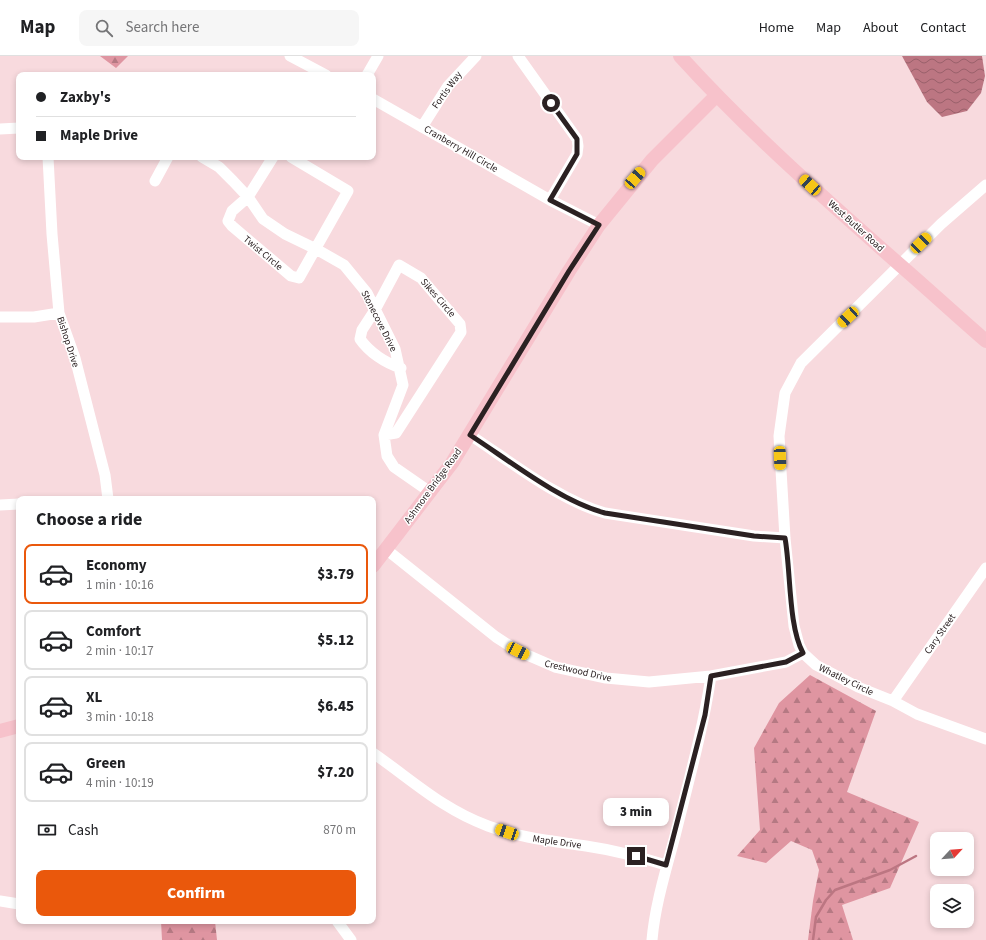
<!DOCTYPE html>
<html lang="en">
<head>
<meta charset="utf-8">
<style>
  :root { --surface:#fff; --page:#f6f6f6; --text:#202124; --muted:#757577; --line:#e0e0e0; --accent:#ea580c }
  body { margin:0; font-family:"Source Sans 3",sans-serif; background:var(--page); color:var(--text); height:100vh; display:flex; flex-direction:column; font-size:15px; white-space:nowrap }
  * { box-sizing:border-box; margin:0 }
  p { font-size:13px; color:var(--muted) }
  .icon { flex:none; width:22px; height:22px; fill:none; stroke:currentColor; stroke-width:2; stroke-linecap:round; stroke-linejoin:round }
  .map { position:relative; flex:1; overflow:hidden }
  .panel { position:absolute; left:16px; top:440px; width:360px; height:428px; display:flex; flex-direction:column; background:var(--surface); border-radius:8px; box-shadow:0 2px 6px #0003 }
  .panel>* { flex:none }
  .banner { position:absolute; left:16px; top:16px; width:360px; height:88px; border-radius:8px; box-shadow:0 2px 6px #0003; display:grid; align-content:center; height:88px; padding:0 20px; background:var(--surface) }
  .needle { width:26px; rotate:64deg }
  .controls { position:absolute; left:930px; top:776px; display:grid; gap:8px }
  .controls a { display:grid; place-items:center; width:44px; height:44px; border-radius:8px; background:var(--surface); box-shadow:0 2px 6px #0003; font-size:20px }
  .end { position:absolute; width:18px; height:18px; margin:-9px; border:5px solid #2b2122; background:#fff; box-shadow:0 0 0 2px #fff }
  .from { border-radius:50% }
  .bubble { position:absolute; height:28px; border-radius:8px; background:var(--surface); box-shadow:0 2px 6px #0003; font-size:13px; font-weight:800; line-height:28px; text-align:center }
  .car { position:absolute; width:12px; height:24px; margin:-12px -6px; border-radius:5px; box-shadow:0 0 3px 1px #0007; background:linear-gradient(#f5c518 24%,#345 0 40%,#f5c518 0 76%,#345 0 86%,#f5c518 0) }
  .banner b { display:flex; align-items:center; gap:14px; height:38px; font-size:15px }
  .banner b+b { border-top:1px solid var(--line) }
  .banner i { width:10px; height:10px; background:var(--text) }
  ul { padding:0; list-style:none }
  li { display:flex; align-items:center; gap:12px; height:60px; margin:0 8px 6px; padding:0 12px; border:2px solid var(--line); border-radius:8px }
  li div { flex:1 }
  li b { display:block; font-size:15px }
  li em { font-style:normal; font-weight:800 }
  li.on { border-color:var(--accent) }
  li>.icon { width:36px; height:36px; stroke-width:1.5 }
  h2 { padding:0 20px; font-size:18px; line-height:48px }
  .pay { display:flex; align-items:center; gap:10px; height:44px; padding:0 20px; font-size:15px }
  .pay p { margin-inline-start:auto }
  .primary-button { display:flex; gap:8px; margin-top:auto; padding:8px 20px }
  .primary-button a { flex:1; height:46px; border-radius:8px; background:var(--accent); color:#fff; font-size:16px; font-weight:800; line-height:46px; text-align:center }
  header { display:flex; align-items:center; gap:24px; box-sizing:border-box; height:56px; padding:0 20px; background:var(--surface); border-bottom:1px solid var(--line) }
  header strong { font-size:19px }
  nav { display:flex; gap:22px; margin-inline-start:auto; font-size:14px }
  .search { width:280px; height:36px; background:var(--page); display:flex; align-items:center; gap:10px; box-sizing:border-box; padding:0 14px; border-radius:8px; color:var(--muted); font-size:15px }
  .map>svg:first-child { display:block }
  .forest { fill:url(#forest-firs) }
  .water { fill:url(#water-waves) }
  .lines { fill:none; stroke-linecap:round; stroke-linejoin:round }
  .stream { stroke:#bc7682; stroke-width:2.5 }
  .minor { stroke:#fff; stroke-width:11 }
  .major { stroke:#f7c2cb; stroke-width:14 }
  .route { stroke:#2b2122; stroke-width:5 }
  .labels { text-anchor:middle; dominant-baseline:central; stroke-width:3; stroke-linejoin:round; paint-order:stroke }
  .street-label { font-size:10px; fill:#2b2122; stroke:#fff }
</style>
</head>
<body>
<header>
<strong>Map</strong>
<div class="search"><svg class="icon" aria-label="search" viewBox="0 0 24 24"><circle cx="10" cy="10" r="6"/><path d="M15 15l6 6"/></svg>Search here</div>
<nav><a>Home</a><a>Map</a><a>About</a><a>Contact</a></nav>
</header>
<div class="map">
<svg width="986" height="884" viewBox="0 0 986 884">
  <defs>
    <pattern id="forest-firs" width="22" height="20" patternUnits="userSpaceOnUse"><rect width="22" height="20" fill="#df95a1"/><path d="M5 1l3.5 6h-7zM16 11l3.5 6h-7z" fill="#b57983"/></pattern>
    <pattern id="water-waves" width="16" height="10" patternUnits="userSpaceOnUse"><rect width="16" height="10" fill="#bc7682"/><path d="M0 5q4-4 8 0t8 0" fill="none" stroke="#99606a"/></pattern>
  </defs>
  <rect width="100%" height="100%" fill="#f8dade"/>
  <path class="forest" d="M100,0h28l-12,12z
    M810,619l66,36 -29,81 72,30 -29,66 -48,17 11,35h-45l5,-39 6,-31 -7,-20 -21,-9 -25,22 -29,-7 23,-26 -6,-82 25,-45z
    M161,865h54l2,19h-55z"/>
  <path class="water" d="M902,0h80l3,20 -4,17 -14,18 -25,6 -15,-15z"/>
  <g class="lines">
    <path class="stream" d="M813,884l3,-23 10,-17 9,-10 55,-20 26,-14"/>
    <path class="minor" d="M290,0l36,19
      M518,0l59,83 1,7 -1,8 -27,46
      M367,19l11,-19
      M373,43l177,101 49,25
      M422,71l26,-41 28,-30
      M0,73l19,-1
      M48,101l4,77 7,79 16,45 30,117 3,24
      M202,101l17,10 14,14 15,16 15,22 22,15 31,15 28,16 23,28 28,56 8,36 -19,50 3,21 7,11 36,25
      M273,101l-25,40 -16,14 -4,10 4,5 59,50 8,2 49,-87 -57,-34
      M155,125l13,-24
      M986,129l-45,39 -140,139 -16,30 -6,43 6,102 9,88 5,19 4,8 13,12 42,22 35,14 24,13 69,25
      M0,261h34l25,-4
      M384,379l12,-2 65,-101 -1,-8 -39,-46 -22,-13 -24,45 -13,20 -2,9c9,13 25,24 41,29
      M470,379c40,26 90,66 135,78l149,23 31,2
      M0,449l19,-1
      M387,494l109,87 22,14 37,16 51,11 43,4 62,-6 75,-14 17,-9
      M893,645l93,-133
      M373,697c39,27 69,56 115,73 32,12 65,15 98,20 27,4 54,11 80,19
      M0,845l19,3
      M337,865l14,19
      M652,884c3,-35 14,-70 23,-104 13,-53 28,-106 36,-160"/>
    <path class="major" d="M680,0c68,75 144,142 220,209 29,25 57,51 86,76
      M373,510l79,-103 117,-192 30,-46 53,-65 64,-64
      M0,675l19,-5"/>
  </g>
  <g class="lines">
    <path class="route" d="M551,47l26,36v15l-27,46 49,25 -30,46 -99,164c40,26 90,66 135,78l149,23 31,2c6,33 3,87 18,115l-17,9 -75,14 -6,39 -39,150 -30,-9"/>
  </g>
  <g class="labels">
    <g class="street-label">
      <text transform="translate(447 34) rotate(-54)">Fortis Way</text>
      <text transform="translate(461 93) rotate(30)">Cranberry Hill Circle</text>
      <text transform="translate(856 170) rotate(42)">West Butler Road</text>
      <text transform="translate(263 197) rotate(40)">Twist Circle</text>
      <text transform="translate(438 242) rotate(49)">Sikes Circle</text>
      <text transform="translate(379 265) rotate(63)">Stonecove Drive</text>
      <text transform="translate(68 286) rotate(72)">Bishop Drive</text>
      <text transform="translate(433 430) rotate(-54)">Ashmore Bridge Road</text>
      <text transform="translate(940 578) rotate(-55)">Cary Street</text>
      <text transform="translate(578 615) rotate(13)">Crestwood Drive</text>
      <text transform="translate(846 624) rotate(26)">Whatley Circle</text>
      <text transform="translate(557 786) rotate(8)">Maple Drive</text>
    </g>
  </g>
</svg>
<div class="controls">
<a><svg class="needle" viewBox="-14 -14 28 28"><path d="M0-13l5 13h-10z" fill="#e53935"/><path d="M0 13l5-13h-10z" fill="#757577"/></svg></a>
<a><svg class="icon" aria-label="layers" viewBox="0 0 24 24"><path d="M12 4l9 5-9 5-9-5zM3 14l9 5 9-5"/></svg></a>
</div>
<i class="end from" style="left:551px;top:47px"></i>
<i class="end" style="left:636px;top:800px"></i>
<div class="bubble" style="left:603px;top:742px;width:66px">3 min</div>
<i class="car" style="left:635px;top:122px;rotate:41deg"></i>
<i class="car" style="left:810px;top:129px;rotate:312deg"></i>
<i class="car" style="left:921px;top:187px;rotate:46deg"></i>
<i class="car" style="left:848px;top:261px;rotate:227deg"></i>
<i class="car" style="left:780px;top:402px;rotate:178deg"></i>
<i class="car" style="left:518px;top:595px;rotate:116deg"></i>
<i class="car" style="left:507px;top:776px;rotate:289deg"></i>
<div class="banner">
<b><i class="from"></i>Zaxby's</b>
<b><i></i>Maple Drive</b>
</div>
<section class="panel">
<h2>Choose a ride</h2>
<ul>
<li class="on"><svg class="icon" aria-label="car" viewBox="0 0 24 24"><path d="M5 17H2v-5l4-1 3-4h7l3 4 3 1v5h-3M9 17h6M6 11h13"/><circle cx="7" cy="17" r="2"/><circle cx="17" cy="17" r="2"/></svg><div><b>Economy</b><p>1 min · 10:16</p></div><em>$3.79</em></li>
<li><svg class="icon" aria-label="car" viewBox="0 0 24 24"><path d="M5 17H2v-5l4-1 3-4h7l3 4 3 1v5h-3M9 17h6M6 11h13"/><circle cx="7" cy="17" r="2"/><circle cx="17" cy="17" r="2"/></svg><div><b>Comfort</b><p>2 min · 10:17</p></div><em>$5.12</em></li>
<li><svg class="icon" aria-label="car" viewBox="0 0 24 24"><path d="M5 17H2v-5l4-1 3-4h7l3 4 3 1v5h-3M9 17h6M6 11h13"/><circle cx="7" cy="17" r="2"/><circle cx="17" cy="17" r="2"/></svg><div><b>XL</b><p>3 min · 10:18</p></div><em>$6.45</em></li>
<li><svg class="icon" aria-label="car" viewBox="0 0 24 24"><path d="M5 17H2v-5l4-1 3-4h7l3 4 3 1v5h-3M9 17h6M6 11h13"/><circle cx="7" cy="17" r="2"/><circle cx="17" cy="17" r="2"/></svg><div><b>Green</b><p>4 min · 10:19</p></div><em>$7.20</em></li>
</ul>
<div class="pay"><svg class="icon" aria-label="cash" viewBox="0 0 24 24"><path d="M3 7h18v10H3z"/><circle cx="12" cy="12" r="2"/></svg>Cash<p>870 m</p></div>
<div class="primary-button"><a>Confirm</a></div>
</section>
</div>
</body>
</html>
